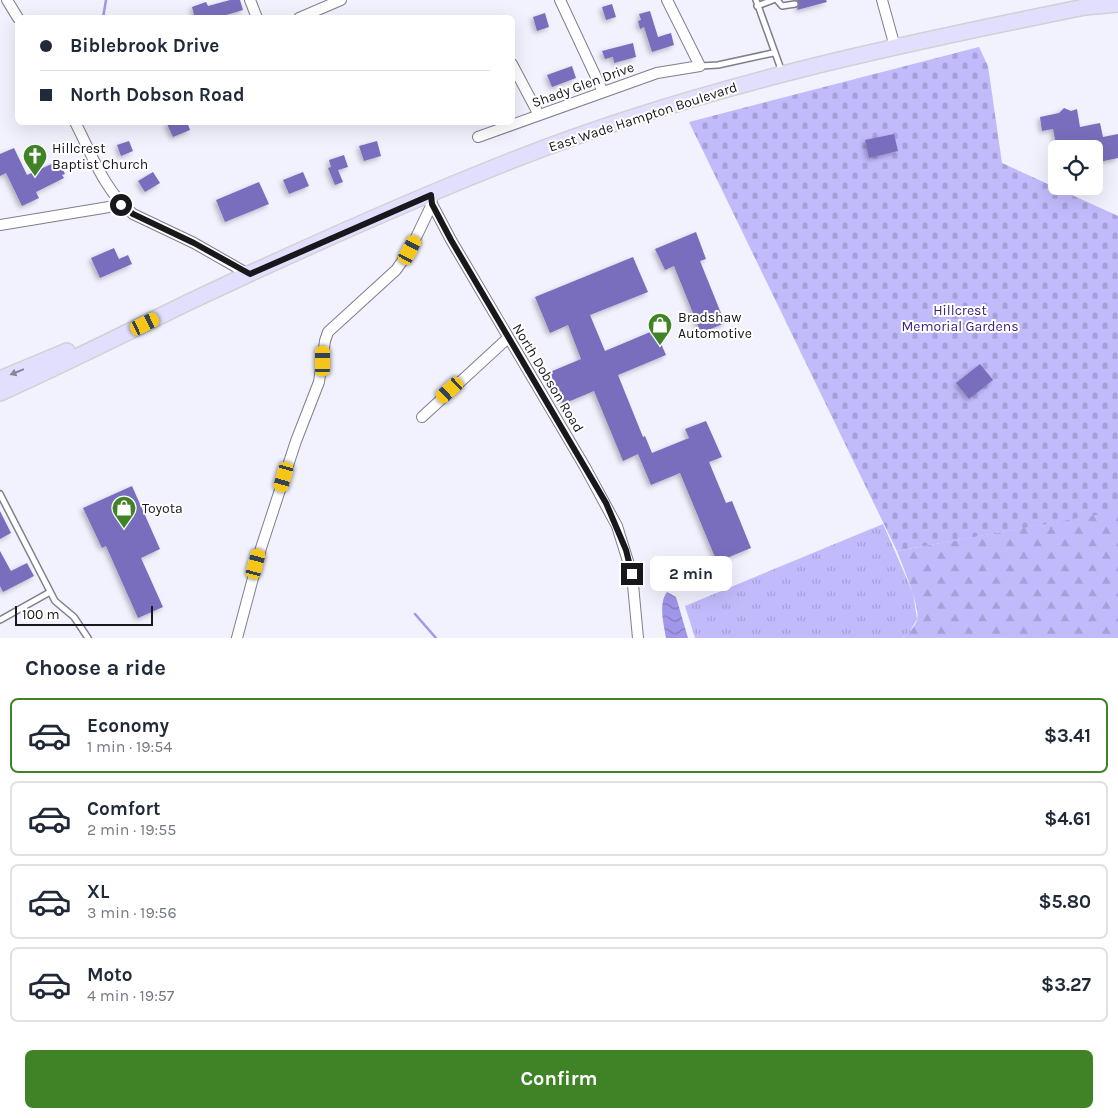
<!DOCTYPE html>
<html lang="en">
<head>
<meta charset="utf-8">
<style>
  :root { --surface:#fff; --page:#f6f6f7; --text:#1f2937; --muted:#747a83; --line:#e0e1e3; --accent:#408327 }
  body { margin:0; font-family:Karla,sans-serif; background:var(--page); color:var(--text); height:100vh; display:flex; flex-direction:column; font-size:19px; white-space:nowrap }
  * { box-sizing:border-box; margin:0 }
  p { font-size:16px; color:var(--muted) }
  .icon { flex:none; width:28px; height:28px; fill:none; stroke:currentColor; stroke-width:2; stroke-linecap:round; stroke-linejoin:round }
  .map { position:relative; height:638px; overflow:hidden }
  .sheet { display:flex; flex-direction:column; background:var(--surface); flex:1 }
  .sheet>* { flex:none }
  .banner { position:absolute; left:15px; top:15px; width:500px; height:110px; border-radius:8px; box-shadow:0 5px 20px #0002; display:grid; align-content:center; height:110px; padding:0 25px; background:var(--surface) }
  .tools { position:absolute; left:1048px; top:140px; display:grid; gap:10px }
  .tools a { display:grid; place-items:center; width:55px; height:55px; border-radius:8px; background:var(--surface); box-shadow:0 5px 20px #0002; font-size:25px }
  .scale { position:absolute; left:15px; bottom:12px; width:138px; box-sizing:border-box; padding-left:5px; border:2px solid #17171c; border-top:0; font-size:14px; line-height:18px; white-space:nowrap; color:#17171c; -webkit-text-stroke:4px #fff; paint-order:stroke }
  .end { position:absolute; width:22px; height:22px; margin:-11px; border:6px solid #17171c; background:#fff; box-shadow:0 0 0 2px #fff }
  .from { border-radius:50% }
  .bubble { position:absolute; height:35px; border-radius:8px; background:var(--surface); box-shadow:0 5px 20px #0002; font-size:16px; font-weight:700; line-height:35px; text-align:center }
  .car { position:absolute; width:15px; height:30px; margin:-15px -8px; border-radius:6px; box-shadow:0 0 4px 1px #0007; background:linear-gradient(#f5c518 24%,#345 0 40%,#f5c518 0 76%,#345 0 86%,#f5c518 0) }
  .banner b { display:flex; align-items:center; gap:18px; height:48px; font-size:19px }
  .banner b+b { border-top:1px solid var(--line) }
  .banner i { width:12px; height:12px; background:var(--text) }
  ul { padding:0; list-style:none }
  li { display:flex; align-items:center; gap:15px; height:75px; margin:0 10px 8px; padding:0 15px; border:2px solid var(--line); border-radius:8px }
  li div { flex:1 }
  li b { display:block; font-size:19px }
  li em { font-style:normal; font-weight:700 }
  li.on { border-color:var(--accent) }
  li>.icon { width:45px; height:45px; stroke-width:1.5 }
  h2 { padding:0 25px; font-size:22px; line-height:60px }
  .cta { display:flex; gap:10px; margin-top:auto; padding:10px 25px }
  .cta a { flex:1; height:58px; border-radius:8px; background:var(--accent); color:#fff; font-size:20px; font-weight:700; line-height:58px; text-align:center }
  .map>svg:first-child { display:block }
  .grass { fill:url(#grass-tufts) }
  .forest { fill:url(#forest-firs) }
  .cemetery { fill:url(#cemetery-stones) }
  .water { fill:url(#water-waves) }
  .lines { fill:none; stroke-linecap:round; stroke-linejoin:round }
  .stream { stroke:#a197ea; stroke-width:2.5 }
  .building { fill:#796ebd; filter:url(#shadow) }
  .lane-casing { stroke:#7f7e8c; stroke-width:8 }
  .street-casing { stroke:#7f7e8c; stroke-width:12 }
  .primary-casing { stroke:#d1d1d2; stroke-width:18 }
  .lane { stroke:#fff; stroke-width:5 }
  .street { stroke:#fff; stroke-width:10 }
  .primary { stroke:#e2dffe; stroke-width:15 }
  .oneway { fill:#878598 }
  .route { stroke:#17171c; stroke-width:6 }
  .labels { text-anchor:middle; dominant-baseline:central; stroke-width:4; stroke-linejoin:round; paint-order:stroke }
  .street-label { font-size:14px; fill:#17171c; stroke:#fff }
  .poi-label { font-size:14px; fill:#17171c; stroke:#fff; text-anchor:start }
  .park-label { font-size:14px; fill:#3d2483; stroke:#fff }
</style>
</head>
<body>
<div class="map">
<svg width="1118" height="638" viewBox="0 0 1118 638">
  <defs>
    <pattern id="grass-tufts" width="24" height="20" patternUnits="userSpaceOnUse" patternTransform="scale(1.25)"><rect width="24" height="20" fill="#c1bbfc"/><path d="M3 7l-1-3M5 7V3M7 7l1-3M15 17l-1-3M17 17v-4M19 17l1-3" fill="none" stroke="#a5a0d7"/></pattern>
    <pattern id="forest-firs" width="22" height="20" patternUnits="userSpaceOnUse" patternTransform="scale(1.25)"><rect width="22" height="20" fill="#c1bbfc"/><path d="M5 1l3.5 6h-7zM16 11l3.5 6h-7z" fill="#a5a0d7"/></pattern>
    <pattern id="cemetery-stones" width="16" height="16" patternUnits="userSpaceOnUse" patternTransform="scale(1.25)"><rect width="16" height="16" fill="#c1bbfc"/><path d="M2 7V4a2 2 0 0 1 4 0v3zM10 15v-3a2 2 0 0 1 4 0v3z" fill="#a5a0d7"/></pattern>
    <pattern id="water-waves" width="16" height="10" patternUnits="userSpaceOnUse" patternTransform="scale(1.25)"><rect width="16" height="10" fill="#a197ea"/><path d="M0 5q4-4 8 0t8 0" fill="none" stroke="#827abd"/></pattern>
    <filter id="shadow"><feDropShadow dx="-2.5" dy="2.5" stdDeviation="2.5" flood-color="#0004"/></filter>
  </defs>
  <rect width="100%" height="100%" fill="#f2f1fe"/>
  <path class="grass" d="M883,524l30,69 4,26 -8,14 -7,5h-207l-10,-32z"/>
  <path class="forest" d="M1118,442v196h-216c6,-4 12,-10 15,-18 4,-13 -15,-55 -20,-69l180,-33z"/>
  <path class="cemetery" d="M979,47l9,19 14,97 116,53v295l-221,40 -208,-429z"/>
  <path class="water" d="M667,592l9,5 12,41h-22c-2,-14 -8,-34 1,-46z"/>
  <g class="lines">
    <path class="stream" d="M103,18l3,-18
      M415,614l21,24"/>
  </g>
  <path class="building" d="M230,0h10l3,10 -27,8h-21l-3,-11 14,-5 2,4z
    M797,0h29l1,2 -30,8 2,-6z
    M612,4l4,13 -10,3 -4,-13z
    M650,11l8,26 13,-4 3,12 -22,7 -8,-25 -4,2 -2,-8 3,-1 -2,-6z
    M545,13l4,14 -12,4 -4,-14z
    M633,43l3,14 -22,6 -1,-6 -8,2 -3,-8z
    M572,66l4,12 -24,9 -5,-12z
    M1064,108l7,3 6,-2 3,18 20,-4 3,14 15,-3v24l-24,5v-14h-37l-4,-20 -11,2 -2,-14 19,-4z
    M166,122h21l3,8 -17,7z
    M894,134l4,17 -29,7 -4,-18z
    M129,141l4,10 -12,5 -4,-11z
    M377,141l4,15 -17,5 -5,-15z
    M14,148l13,27 29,-13 1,2 3,-1 5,11 -3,1 2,3 -28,14 3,6 -17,8 -16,-33 -6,3v-22z
    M344,155l4,12 -10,3 5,12 -8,3 -7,-17 3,-1 -2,-7z
    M153,172l7,11 -15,9 -7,-11z
    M303,172l6,14 -20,8 -6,-14z
    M259,182l10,22 -44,18 -9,-22z
    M696,232l10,27 -6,2 25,62 -24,10 -27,-67 -9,4 -10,-21z
    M114,248l5,11 9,-4 4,9 -32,14 -9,-20z
    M633,257l15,35 -58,23 15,36 50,-21 11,25 -48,20 25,62 2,-1 7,17 37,-15 -4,-9 21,-8 16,36 -13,5 17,41 6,-2 19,47 -34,14 -37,-89 -29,12 -13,-31 -15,7 -29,-70 -31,13 -13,-32 31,-13 -13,-34 -18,8 -15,-36z
    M980,364l13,16 -24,19 -13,-16z
    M132,486l28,63 -19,9 22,49 -25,11 -32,-72 -4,2 -19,-40z
    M0,511l11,22 -11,6z
    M0,551l11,20 16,-8 7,13 -31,16 -3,-6z"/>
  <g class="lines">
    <defs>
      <path id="lane" d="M756,0l26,72
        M777,0l5,6 13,-2
        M757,6l16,-6
        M700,66l18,-1 55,-12
        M0,494l55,107 19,16 14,21
        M0,620l50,-28"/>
      <path id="street" d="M7,0l11,18
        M250,0l7,18
        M560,0l43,92
        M882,0l13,47
        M299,18l42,-18
        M512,64l27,51
        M75,122c16,31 30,70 58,92l61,29 56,32
        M478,137l179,-64 43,-7 -33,-66
        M431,195l1,9 19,36 134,227 32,59 15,48 6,64
        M0,225l121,-20
        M422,417l86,-79
        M237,638l24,-90 35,-107 23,-59 6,-41 3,-9 68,-62 14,-20 22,-46"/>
      <path id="primary" d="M0,379l67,-28
        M0,393c64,-29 126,-60 189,-91 106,-50 215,-99 324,-142 185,-73 378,-114 572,-153l33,-3"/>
    </defs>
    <use href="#lane" class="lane-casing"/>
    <use href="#street" class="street-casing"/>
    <use href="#primary" class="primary-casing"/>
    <use href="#lane" class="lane"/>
    <use href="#street" class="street"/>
    <use href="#primary" class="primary"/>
  </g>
  <defs><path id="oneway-solid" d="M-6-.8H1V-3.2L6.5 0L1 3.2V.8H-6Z" transform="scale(1.25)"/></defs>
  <use class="oneway" href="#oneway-solid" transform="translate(17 372) rotate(158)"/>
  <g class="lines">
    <path class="route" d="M121,205l12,9 61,29 56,31 181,-79 1,9 19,36 155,263 20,47 6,24"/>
  </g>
  <defs>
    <symbol id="church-pin" viewBox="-11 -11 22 30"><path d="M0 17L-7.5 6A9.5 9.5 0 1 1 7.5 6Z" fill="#408327" stroke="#fff"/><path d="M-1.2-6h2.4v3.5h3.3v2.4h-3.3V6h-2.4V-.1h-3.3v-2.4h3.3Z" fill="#fff"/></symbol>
    <symbol id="shop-pin" viewBox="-11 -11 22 30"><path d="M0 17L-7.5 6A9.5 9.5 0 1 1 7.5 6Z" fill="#408327" stroke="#fff"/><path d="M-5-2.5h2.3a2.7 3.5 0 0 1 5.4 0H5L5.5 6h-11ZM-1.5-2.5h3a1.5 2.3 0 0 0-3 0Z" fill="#fff"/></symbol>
  </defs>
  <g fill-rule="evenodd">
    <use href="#church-pin" x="21" y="142" width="28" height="38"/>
    <use href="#shop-pin" x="646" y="311" width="28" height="38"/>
    <use href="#shop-pin" x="110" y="494" width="28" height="38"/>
  </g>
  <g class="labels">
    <g class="street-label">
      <text transform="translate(583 85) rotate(-20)">Shady Glen Drive</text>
      <text transform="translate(643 117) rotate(-18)">East Wade Hampton Boulevard</text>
      <text transform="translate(548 378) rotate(59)">North Dobson Road</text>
    </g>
    <g class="poi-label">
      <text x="52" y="148">Hillcrest<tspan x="52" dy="16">Baptist Church</tspan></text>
      <text x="678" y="317">Bradshaw<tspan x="678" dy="16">Automotive</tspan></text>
      <text x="142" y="508">Toyota</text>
    </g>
    <g class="park-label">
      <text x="960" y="310">Hillcrest<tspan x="960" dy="16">Memorial Gardens</tspan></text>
    </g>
  </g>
</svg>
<div class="tools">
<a><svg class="icon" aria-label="locate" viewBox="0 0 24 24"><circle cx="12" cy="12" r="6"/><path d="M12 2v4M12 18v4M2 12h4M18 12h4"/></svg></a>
</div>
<div class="scale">100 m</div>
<i class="end from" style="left:121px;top:205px"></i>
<i class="end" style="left:632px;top:574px"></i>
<div class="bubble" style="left:650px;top:556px;width:82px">2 min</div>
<i class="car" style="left:410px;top:250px;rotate:28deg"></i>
<i class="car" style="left:145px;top:324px;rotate:64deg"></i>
<i class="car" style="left:323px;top:361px;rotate:0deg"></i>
<i class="car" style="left:450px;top:390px;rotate:228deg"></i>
<i class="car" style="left:284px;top:477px;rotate:196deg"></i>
<i class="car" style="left:256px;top:564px;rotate:15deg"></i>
<div class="banner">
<b><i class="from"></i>Biblebrook Drive</b>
<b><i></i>North Dobson Road</b>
</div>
</div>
<section class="sheet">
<h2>Choose a ride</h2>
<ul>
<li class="on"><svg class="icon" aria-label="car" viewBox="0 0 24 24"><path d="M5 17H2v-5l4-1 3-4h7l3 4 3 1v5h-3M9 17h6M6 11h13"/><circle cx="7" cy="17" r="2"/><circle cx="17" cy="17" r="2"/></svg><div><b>Economy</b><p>1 min · 19:54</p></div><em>$3.41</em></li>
<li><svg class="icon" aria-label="car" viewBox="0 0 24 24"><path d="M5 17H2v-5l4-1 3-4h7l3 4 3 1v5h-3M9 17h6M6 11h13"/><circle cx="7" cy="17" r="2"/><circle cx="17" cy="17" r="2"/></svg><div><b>Comfort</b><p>2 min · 19:55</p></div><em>$4.61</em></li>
<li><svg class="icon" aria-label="car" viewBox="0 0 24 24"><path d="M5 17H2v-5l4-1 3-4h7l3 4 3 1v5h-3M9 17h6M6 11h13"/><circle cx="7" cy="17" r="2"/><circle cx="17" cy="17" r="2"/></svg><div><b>XL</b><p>3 min · 19:56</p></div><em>$5.80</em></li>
<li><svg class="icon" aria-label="car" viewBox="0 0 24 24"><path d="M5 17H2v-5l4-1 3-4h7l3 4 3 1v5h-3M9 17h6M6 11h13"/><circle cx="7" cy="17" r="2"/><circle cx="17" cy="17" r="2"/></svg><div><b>Moto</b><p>4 min · 19:57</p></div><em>$3.27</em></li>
</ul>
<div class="cta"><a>Confirm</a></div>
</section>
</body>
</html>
